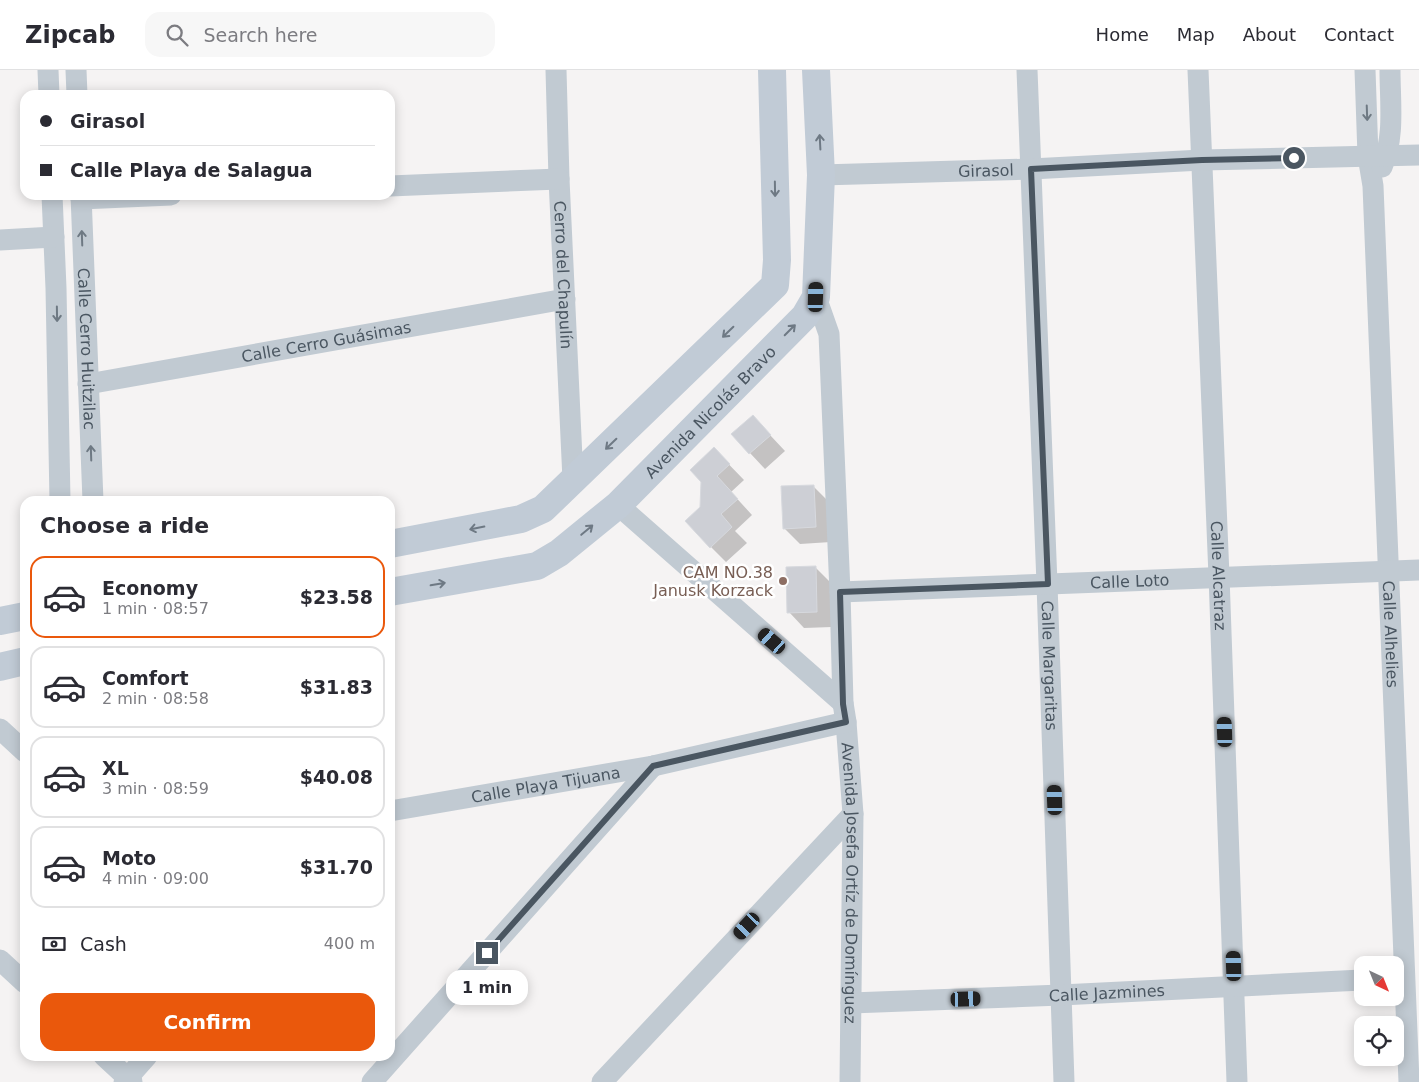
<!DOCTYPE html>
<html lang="en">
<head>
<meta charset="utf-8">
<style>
  :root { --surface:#fff; --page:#f7f7f7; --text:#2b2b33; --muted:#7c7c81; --line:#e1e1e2; --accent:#ea580c }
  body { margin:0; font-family:"DejaVu Sans",sans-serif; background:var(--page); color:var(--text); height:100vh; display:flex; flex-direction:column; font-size:19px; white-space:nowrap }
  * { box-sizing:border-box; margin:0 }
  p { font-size:16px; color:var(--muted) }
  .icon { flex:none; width:28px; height:28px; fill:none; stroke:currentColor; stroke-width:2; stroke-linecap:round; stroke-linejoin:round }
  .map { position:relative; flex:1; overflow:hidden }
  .sheet { position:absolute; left:20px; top:426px; width:375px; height:565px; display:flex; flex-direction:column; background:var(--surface); border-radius:15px; box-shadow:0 2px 12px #0003 }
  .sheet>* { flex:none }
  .hud { position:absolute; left:20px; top:20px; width:375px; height:110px; border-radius:15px; box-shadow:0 2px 12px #0003; display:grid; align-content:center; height:110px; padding:0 20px; background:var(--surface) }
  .needle { width:32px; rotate:137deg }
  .fabs { position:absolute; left:1354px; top:886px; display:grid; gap:10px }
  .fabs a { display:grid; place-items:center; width:50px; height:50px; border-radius:10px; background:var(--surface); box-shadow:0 2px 12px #0003; font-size:25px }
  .end { position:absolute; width:22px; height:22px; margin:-11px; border:6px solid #4a5661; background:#fff; box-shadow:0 0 0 2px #fff }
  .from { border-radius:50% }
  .bubble { position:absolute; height:35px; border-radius:15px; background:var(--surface); box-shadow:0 2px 12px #0003; font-size:16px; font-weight:800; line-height:35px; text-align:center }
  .car { position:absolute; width:15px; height:30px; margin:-15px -8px; border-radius:6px; box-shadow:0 0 4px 1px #0007; background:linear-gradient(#222 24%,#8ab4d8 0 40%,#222 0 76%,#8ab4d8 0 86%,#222 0) }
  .hud b { display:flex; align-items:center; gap:18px; height:48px; font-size:19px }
  .hud b+b { border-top:1px solid var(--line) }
  .hud i { width:12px; height:12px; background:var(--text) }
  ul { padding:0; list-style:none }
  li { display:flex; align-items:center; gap:15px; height:82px; margin:0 10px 8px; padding:0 10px; border:2px solid var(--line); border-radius:15px }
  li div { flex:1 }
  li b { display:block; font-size:19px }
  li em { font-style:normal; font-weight:800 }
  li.active { border-color:var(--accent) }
  li>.icon { width:45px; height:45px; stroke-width:1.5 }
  h2 { padding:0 20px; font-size:22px; line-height:60px }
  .pay { display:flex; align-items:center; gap:12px; height:55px; padding:0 20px; font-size:19px }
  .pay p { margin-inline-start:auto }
  .primary-button { display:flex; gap:10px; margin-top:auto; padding:10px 20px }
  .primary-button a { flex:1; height:58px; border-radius:15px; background:var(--accent); color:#fff; font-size:20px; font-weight:800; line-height:58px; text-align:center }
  header { display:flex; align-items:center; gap:30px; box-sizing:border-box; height:70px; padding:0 25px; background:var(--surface); border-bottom:1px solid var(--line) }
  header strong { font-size:24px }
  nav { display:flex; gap:28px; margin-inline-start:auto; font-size:18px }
  .search { width:350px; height:45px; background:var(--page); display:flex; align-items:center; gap:12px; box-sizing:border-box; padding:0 18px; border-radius:15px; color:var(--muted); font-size:19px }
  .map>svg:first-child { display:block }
  .shadow { fill:#0003 }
  .building { fill:#cdcfd5; stroke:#d7d9de }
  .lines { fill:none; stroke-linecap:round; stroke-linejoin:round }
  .street { stroke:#c1cad2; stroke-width:21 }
  .secondary { stroke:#c1cbd6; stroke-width:28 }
  .oneway { stroke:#6e7983 }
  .oneway2 { stroke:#6e7984 }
  .route { stroke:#4a5661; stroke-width:6 }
  .education-dot { fill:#8d6e63; stroke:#fff; stroke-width:2 }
  .labels { text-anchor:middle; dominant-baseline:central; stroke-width:5; stroke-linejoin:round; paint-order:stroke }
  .street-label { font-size:16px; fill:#4a5661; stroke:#fff }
  .education-label { font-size:16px; fill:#785e54; stroke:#fff; text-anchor:end }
</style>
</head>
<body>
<header>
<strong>Zipcab</strong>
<div class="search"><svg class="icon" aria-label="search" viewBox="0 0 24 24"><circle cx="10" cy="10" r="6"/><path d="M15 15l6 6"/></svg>Search here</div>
<nav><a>Home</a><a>Map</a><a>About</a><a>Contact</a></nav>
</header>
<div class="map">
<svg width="1419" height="1012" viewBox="0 0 1419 1012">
  <rect width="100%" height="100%" fill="#f5f3f3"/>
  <path class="shadow" d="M753,347l32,34 -20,18 -15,-16z
    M714,379l30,31 -13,12 21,23 -17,16 12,12 -21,19 -15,-15 -9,-39z
    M813,416l16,16 2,40 -31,2 -16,-16z
    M815,497l16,16 1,44 -28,1 -15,-16z"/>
  <path class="building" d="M753,345l18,20 -22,19 -18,-20z
    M714,377l16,17 -13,12 21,23 -17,15 11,13 -22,21 -25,-27 15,-14 1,-25 -11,-12z
    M814,415l2,42 -33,2 -2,-43z
    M816,496l1,46 -30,1 -1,-46z"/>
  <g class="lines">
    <g class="street">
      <path d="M48,0l1,25"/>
      <path d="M76,0l1,25"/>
      <path id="s1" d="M556,0l3,109 14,301"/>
      <path id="s2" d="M1027,0l20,514 17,498"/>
      <path id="s3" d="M1198,0l21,506 18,506"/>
      <path id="s4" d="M1365,0l3,86 5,30 36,896"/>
      <path d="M1382,97c13,-30 8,-65 8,-97"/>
      <path id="s5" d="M821,105l210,-6 171,-9 217,-5"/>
      <path d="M390,116l169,-7"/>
      <path d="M52,125l4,93 4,213"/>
      <path id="s6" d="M81,125l12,306"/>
      <path d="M81,129l90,-4"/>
      <path d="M0,170l54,-3"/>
      <path id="s7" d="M816,227l13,37 11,258 3,111 3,19 7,92 -3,268"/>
      <path id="s8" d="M88,314l477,-85"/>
      <path d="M618,435l225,198"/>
      <path id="s9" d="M840,522l579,-22"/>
      <path d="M0,659l25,23"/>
      <path id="s10" d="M390,741l263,-45 193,-44"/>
      <path d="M0,890l25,23"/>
      <path id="s11" d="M851,933l210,-8 301,-15"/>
      <path d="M104,986l28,26"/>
      <path d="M124,1012l23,-26"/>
      <path d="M372,1012l281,-316"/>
      <path d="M602,1012l251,-268"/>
    </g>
    <g class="secondary">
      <path d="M390,474l131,-25 22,-10 232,-224 2,-25 -5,-190"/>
      <path id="s12" d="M390,522l147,-26 22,-13 59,-48 187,-189 11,-19 5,-122 -5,-105"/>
      <path d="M0,551l25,-5"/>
      <path d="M0,597l25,-6"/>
    </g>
  </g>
  <defs><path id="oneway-shaft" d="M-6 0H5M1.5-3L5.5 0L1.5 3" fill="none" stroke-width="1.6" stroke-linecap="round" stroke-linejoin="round" transform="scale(1.25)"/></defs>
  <g class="oneway">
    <use href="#oneway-shaft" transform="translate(1367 43) rotate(88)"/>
    <use href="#oneway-shaft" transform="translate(82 168) rotate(-92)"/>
    <use href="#oneway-shaft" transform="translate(57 244) rotate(89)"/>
    <use href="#oneway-shaft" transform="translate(91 383) rotate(-92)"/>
  </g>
  <g class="oneway2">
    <use href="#oneway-shaft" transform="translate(820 72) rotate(-93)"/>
    <use href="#oneway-shaft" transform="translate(775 119) rotate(89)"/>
    <use href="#oneway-shaft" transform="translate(790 260) rotate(-45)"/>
    <use href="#oneway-shaft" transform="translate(728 262) rotate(136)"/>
    <use href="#oneway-shaft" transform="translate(611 374) rotate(136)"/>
    <use href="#oneway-shaft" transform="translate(477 458) rotate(169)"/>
    <use href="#oneway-shaft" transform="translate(587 460) rotate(-40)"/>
    <use href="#oneway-shaft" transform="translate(438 514) rotate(-10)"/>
  </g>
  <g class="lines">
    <path class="route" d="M487,883l166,-187 193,-44 -3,-18 -3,-112 208,-8 -17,-415 171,-9 92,-2"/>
  </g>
  <circle class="education-dot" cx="783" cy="511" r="5"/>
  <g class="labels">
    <g class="street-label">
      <text stroke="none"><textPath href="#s5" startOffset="165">Girasol</textPath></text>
      <text stroke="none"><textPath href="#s1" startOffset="205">Cerro del Chapulín</textPath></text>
      <text stroke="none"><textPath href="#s8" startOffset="242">Calle Cerro Guásimas</textPath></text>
      <text stroke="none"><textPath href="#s6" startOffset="154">Calle Cerro Huitzilac</textPath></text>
      <text stroke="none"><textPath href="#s12" startOffset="382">Avenida Nicolás Bravo</textPath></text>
      <text stroke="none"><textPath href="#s3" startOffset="506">Calle Alcatraz</textPath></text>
      <text stroke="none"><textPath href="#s9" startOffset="290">Calle Loto</textPath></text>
      <text stroke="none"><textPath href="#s4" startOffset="565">Calle Alhelies</textPath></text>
      <text stroke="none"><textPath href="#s2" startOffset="596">Calle Margaritas</textPath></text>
      <text stroke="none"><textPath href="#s10" startOffset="158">Calle Playa Tijuana</textPath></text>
      <text stroke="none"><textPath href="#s7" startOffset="589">Avenida Josefa Ortíz de Domínguez</textPath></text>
      <text stroke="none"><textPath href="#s11" startOffset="256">Calle Jazmines</textPath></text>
    </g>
    <g class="education-label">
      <text x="773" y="502">CAM NO.38<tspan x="773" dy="18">Janusk Korzack</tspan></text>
    </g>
  </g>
</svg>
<div class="fabs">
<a><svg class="needle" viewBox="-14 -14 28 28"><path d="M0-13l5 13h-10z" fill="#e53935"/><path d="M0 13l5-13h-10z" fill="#7c7c81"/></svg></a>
<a><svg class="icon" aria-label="locate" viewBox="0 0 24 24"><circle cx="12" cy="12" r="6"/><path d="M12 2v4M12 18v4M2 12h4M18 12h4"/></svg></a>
</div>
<i class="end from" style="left:1294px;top:88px"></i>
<i class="end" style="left:487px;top:883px"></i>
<div class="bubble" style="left:446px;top:900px;width:82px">1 min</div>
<i class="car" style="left:816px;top:227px;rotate:2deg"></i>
<i class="car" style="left:772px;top:571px;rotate:311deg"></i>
<i class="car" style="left:1225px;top:662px;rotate:358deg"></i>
<i class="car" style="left:1055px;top:730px;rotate:358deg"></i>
<i class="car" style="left:747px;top:856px;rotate:223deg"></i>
<i class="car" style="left:1234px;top:896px;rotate:358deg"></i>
<i class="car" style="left:966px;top:929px;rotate:88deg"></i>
<div class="hud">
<b><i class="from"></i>Girasol</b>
<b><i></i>Calle Playa de Salagua</b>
</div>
<section class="sheet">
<h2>Choose a ride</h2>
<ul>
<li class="active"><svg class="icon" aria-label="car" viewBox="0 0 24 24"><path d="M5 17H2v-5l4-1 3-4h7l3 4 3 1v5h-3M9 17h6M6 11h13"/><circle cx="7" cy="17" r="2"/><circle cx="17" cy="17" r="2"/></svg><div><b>Economy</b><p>1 min · 08:57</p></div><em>$23.58</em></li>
<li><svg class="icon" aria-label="car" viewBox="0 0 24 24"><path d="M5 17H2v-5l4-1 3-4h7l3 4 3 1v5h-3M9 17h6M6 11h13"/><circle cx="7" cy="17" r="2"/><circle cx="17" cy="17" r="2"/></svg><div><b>Comfort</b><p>2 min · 08:58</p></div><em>$31.83</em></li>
<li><svg class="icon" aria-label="car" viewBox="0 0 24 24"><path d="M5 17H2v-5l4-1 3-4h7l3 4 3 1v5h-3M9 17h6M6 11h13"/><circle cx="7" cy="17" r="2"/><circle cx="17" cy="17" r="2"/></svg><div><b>XL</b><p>3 min · 08:59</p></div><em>$40.08</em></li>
<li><svg class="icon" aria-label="car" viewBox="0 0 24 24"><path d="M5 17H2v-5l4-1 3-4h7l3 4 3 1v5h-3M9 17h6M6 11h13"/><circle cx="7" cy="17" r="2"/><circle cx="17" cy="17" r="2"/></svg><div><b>Moto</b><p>4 min · 09:00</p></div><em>$31.70</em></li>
</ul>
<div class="pay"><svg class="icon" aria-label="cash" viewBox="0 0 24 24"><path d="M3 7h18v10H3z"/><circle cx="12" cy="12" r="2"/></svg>Cash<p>400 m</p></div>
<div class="primary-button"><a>Confirm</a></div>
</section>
</div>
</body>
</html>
